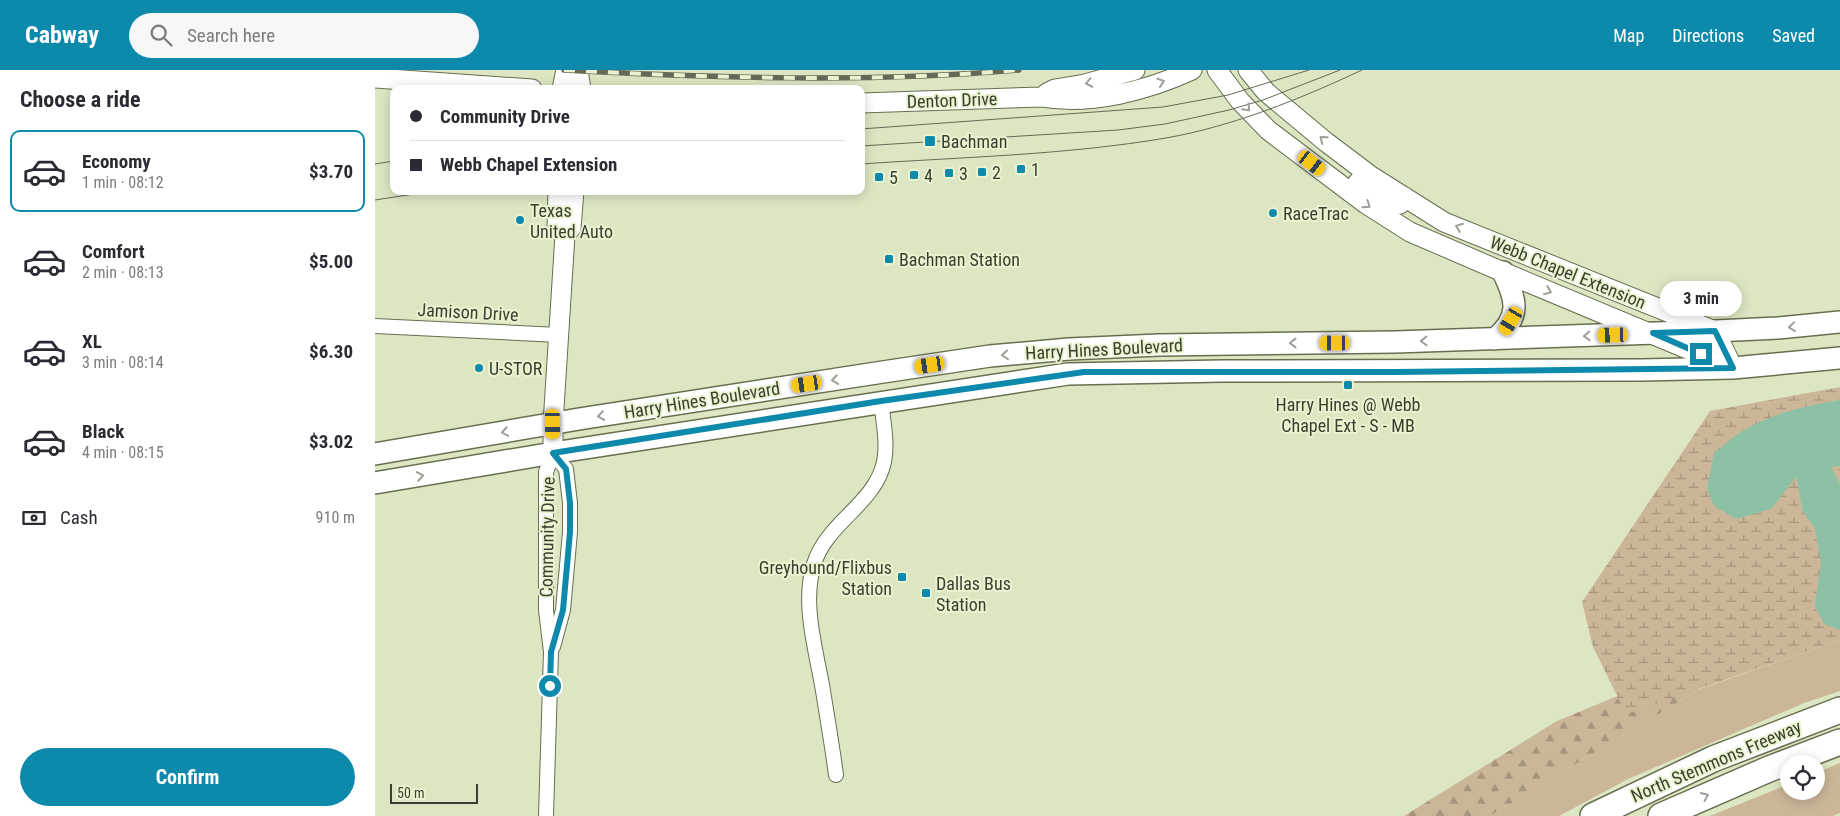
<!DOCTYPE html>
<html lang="en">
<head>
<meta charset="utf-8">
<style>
  :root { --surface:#fff; --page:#f7f7f7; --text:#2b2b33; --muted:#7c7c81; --line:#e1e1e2; --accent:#0d89ac }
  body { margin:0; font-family:"Roboto Condensed",sans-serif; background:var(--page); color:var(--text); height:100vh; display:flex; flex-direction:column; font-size:19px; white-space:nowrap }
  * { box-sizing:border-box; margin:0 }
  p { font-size:16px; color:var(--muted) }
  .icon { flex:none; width:28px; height:28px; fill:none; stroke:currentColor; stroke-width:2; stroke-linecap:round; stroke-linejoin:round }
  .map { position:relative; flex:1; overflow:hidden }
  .drawer { display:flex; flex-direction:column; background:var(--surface); width:375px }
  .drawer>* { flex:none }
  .hud { position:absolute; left:15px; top:15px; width:475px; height:110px; border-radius:10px; box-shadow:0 2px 12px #0003; display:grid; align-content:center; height:110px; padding:0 20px; background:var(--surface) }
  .fabs { position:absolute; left:1405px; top:685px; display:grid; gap:10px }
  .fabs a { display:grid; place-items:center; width:45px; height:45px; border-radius:50%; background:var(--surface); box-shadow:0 2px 12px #0003; font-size:25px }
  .scale { position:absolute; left:15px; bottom:12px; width:88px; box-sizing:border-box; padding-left:5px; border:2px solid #3b3f31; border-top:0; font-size:14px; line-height:18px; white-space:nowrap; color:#3b3f31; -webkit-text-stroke:4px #e9f3cf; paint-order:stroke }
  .end { position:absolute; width:22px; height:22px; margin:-11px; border:6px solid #0d89ac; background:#fff; box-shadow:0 0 0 2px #fff }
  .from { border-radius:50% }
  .bubble { position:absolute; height:35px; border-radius:18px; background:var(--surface); box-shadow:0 2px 12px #0003; font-size:16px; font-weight:700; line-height:35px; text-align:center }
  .car { position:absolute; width:15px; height:30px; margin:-15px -8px; border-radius:6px; box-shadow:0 0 4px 1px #0007; background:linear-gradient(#f5c518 24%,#345 0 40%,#f5c518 0 76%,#345 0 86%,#f5c518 0) }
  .hud b { display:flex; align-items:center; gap:18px; height:48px; font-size:19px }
  .hud b+b { border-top:1px solid var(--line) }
  .hud i { width:12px; height:12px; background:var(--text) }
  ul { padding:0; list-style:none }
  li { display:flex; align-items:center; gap:15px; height:82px; margin:0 10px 8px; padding:0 10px; border:2px solid transparent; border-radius:10px }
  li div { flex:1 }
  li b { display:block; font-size:19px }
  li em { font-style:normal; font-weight:700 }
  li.selected { border-color:var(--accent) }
  li>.icon { width:45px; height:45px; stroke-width:1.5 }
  h2 { padding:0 20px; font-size:22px; line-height:60px }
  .pay { display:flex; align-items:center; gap:12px; height:55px; padding:0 20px; font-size:19px }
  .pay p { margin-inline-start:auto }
  .button { display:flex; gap:10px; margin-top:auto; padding:10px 20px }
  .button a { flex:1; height:58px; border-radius:30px; background:var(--accent); color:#fff; font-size:20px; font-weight:700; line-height:58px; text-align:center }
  header { display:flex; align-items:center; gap:30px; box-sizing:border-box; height:70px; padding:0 25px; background:var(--accent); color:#fff }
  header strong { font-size:24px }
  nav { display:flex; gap:28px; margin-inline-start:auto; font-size:18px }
  .search { width:350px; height:45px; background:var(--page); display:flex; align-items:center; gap:12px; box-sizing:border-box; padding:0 18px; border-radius:28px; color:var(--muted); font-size:19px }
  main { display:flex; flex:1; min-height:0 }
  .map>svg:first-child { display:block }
  .grass { fill:#cbb698 }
  .forest { fill:url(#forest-firs) }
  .wetland { fill:url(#wetland-marsh) }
  .water { fill:#8dc1a6 }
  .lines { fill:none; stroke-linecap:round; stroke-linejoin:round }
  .street-casing { stroke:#676f4f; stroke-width:16 }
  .secondary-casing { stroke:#676f4f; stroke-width:21 }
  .primary-casing { stroke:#676f4f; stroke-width:24 }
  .highway-casing { stroke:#676f4f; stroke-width:28 }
  .street { stroke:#fff; stroke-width:14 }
  .secondary { stroke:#fff; stroke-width:19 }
  .primary { stroke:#fff; stroke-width:21 }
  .highway { stroke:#fff; stroke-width:25 }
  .tram { stroke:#646a56; stroke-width:1 }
  .rail-casing { stroke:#646a56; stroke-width:5.5 }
  .rail { stroke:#e9f3cf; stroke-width:4; stroke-dasharray:11; stroke-linecap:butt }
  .oneway { stroke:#9d9f98 }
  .route { stroke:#0d89ac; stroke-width:6 }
  .poi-dot { fill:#0d89ac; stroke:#e9f3cf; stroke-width:2 }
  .labels { text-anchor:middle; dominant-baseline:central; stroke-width:4; stroke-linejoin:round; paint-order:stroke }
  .street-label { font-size:18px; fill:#3b3f31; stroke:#e9f3cf }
  .poi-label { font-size:18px; fill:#3b3f31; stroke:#e9f3cf; text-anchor:start }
</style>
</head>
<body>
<header>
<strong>Cabway</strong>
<div class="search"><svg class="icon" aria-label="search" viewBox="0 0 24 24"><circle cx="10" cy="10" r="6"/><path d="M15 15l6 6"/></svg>Search here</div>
<nav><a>Map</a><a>Directions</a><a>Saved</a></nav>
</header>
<main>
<section class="drawer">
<h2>Choose a ride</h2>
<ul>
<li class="selected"><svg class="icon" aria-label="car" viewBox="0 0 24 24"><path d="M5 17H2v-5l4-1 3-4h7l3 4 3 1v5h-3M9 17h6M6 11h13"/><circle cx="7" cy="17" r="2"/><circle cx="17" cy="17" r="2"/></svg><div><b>Economy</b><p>1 min · 08:12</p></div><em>$3.70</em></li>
<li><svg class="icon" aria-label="car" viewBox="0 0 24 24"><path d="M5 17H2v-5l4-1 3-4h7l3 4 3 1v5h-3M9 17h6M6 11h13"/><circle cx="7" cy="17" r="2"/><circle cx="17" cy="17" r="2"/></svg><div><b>Comfort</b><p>2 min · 08:13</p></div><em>$5.00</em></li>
<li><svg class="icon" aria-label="car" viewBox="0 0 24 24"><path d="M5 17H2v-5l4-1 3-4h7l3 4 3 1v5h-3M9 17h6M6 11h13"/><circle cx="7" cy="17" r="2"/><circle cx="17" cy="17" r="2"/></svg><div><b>XL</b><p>3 min · 08:14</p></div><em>$6.30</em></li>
<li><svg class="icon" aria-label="car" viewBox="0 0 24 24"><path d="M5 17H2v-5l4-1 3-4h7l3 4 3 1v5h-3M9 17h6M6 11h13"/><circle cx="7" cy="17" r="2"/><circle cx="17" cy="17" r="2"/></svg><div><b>Black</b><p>4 min · 08:15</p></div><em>$3.02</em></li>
</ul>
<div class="pay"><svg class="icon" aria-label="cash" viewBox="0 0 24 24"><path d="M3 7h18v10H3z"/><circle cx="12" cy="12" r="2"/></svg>Cash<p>910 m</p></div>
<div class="button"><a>Confirm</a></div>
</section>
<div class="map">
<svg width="1465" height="746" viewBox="0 0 1465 746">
  <defs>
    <pattern id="forest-firs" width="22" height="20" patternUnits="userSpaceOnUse" patternTransform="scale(1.25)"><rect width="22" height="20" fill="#cbb698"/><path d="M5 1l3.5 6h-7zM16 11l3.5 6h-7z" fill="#a6957d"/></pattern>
    <pattern id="wetland-marsh" width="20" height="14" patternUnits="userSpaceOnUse" patternTransform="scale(1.25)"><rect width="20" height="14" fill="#cbb698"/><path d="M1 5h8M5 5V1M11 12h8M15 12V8" fill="none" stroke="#a6957d"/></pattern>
  </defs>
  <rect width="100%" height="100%" fill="#dce6c2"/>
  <path class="grass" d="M1465,570v51l-36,12 -176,76 -69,37h-69l210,-127z
    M1465,693v50l-7,3h-123l79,-32v7h27v-18z"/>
  <path class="forest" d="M1320,594l5,25 -210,127h-86l153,-95z"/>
  <path class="wetland" d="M1465,317v253l-214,74 -33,-67 -11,-45 128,-191z"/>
  <path class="water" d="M1465,330v66l-9,1 9,17v146l-16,-6 -9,-18 6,-43 -6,-35 -12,-16 -7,-35 -25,32 -35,10 -22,-13 -7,-18 7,-35c9,-7 18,-15 27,-21 31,-19 64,-26 99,-32z"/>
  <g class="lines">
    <defs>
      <path id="street" d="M0,256l184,9
        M178,577l10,-37 7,-78v-29l-4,-34 -13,-16
        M461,705c-4,-30 -9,-60 -14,-90 -7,-39 -20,-83 -8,-121 13,-42 61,-60 70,-102 4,-19 -1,-41 -3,-61
        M171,746l5,-164 -5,-42v-138l7,-19"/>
      <path id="secondary" d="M203,0l3,19
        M842,0l23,31 28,29 98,74 44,28 93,40 230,96
        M873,0l18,22 60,50 45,34 73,46 271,109 18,37
        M0,8l157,11
        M187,19l4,-19
        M672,23l8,-4 30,-5 50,-14
        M486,33l181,-6c47,9 107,-7 150,-27
        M983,112l34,23 8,-1 5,-7
        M183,121l-1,37 8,7
        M178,383v-29l12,-189 6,-7 3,-37"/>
      <path id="primary" d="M1120,269c26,-22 22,-39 8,-67
        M0,384l204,-35 304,-47 107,-16 79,-7 90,-4 236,-3 320,-11 63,-3 62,-6
        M0,413l178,-30 515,-79 154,-3 420,-1 91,-2 107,-10"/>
      <path id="highway" d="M1218,746l120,-57 127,-49
        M1286,746l108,-47 71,-27"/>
    </defs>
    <use href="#street" class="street-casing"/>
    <use href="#secondary" class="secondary-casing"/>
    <use href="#primary" class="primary-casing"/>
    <use href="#highway" class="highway-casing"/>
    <use href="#street" class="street"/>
    <use href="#secondary" class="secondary"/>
    <use href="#primary" class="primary"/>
    <use href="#highway" class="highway"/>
    <path class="tram" d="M486,59l302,-22 65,-12 81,-25
      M486,76l257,-16 47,-6 64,-14 34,-10 77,-30
      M0,94l19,-3
      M486,94c102,-7 205,-9 305,-26 68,-12 134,-39 196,-68
      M0,130l59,-9"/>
    <defs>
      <path id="rail" d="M189,0c151,8 304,13 455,0"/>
    </defs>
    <use href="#rail" class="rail-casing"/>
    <use href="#rail" class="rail"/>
  </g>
  <defs><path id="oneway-chevron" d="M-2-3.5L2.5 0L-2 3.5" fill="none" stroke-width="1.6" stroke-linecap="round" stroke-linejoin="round" transform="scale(1.25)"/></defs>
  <g class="oneway">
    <use href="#oneway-chevron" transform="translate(786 12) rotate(-18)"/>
    <use href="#oneway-chevron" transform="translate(714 13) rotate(168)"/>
    <use href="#oneway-chevron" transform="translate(872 38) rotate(47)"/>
    <use href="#oneway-chevron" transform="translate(948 69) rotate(-141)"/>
    <use href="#oneway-chevron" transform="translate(992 135) rotate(35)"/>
    <use href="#oneway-chevron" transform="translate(1084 157) rotate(-159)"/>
    <use href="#oneway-chevron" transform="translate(1173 221) rotate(22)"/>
    <use href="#oneway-chevron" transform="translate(1417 257) rotate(174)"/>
    <use href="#oneway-chevron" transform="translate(1212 266) rotate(178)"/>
    <use href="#oneway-chevron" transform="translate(1049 271) rotate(178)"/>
    <use href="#oneway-chevron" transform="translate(918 273) rotate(180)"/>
    <use href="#oneway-chevron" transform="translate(630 285) rotate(175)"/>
    <use href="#oneway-chevron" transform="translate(460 310) rotate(171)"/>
    <use href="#oneway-chevron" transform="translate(226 346) rotate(171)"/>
    <use href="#oneway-chevron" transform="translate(130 362) rotate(170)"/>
    <use href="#oneway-chevron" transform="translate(45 406) rotate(-10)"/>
    <use href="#oneway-chevron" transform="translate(1330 726) rotate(-25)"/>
  </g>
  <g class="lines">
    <path class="route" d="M175,616l1,-34 12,-42 7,-78v-29l-4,-34 -13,-16 328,-52 203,-29h311l338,-4 -18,-37 -62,2 48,21"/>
  </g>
  <g class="poi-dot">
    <rect x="549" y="65" width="12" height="12" rx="2.5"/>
    <rect x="641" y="94" width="10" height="10" rx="2.5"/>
    <rect x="602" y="97" width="10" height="10" rx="2.5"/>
    <rect x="569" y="98" width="10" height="10" rx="2.5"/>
    <rect x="534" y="100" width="10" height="10" rx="2.5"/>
    <rect x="499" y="102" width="10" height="10" rx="2.5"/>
    <circle cx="898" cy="143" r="5"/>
    <circle cx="145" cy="150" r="5"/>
    <rect x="509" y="184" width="10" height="10" rx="2.5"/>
    <circle cx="104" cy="298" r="5"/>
    <rect x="968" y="310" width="10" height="10" rx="2.5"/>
    <rect x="522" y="502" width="10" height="10" rx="2.5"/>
    <rect x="546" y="518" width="10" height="10" rx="2.5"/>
  </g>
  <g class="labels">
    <g class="street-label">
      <text transform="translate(577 30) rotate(-2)">Denton Drive</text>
      <text transform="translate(1193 202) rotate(22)">Webb Chapel Extension</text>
      <text transform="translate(93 242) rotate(3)">Jamison Drive</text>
      <text transform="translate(729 279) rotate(-3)">Harry Hines Boulevard</text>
      <text transform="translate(327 330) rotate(-9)">Harry Hines Boulevard</text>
      <text transform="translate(172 467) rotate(-89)">Community Drive</text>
      <text transform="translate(1341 691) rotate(-23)">North Stemmons Freeway</text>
    </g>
    <g class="poi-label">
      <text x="566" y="71">Bachman</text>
      <text x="656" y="99">1</text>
      <text x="617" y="102">2</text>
      <text x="584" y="103">3</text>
      <text x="549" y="105">4</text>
      <text x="514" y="107">5</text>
      <text x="155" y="140">Texas<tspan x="155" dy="21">United Auto</tspan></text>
      <text x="908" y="143">RaceTrac</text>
      <text x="524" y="189">Bachman Station</text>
      <text x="114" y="298">U-STOR</text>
      <text x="973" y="334" text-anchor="middle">Harry Hines @ Webb<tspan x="973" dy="21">Chapel Ext - S - MB</tspan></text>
      <text x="517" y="497" text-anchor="end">Greyhound/Flixbus<tspan x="517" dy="21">Station</tspan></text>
      <text x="561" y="513">Dallas Bus<tspan x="561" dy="21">Station</tspan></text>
    </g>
  </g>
</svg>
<div class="fabs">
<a><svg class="icon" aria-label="locate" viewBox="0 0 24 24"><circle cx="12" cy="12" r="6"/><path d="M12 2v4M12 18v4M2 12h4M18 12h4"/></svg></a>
</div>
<div class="scale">50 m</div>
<i class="end from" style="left:175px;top:616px"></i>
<i class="end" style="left:1326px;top:284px"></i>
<div class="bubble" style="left:1285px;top:211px;width:82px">3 min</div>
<i class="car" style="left:937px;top:93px;rotate:128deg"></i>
<i class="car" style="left:1136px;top:251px;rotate:211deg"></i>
<i class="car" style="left:1238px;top:265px;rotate:268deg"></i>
<i class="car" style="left:960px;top:273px;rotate:270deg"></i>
<i class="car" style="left:555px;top:295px;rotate:261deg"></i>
<i class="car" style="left:432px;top:314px;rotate:261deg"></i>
<i class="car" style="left:178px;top:354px;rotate:179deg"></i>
<div class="hud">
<b><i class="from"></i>Community Drive</b>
<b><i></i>Webb Chapel Extension</b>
</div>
</div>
</main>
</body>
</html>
